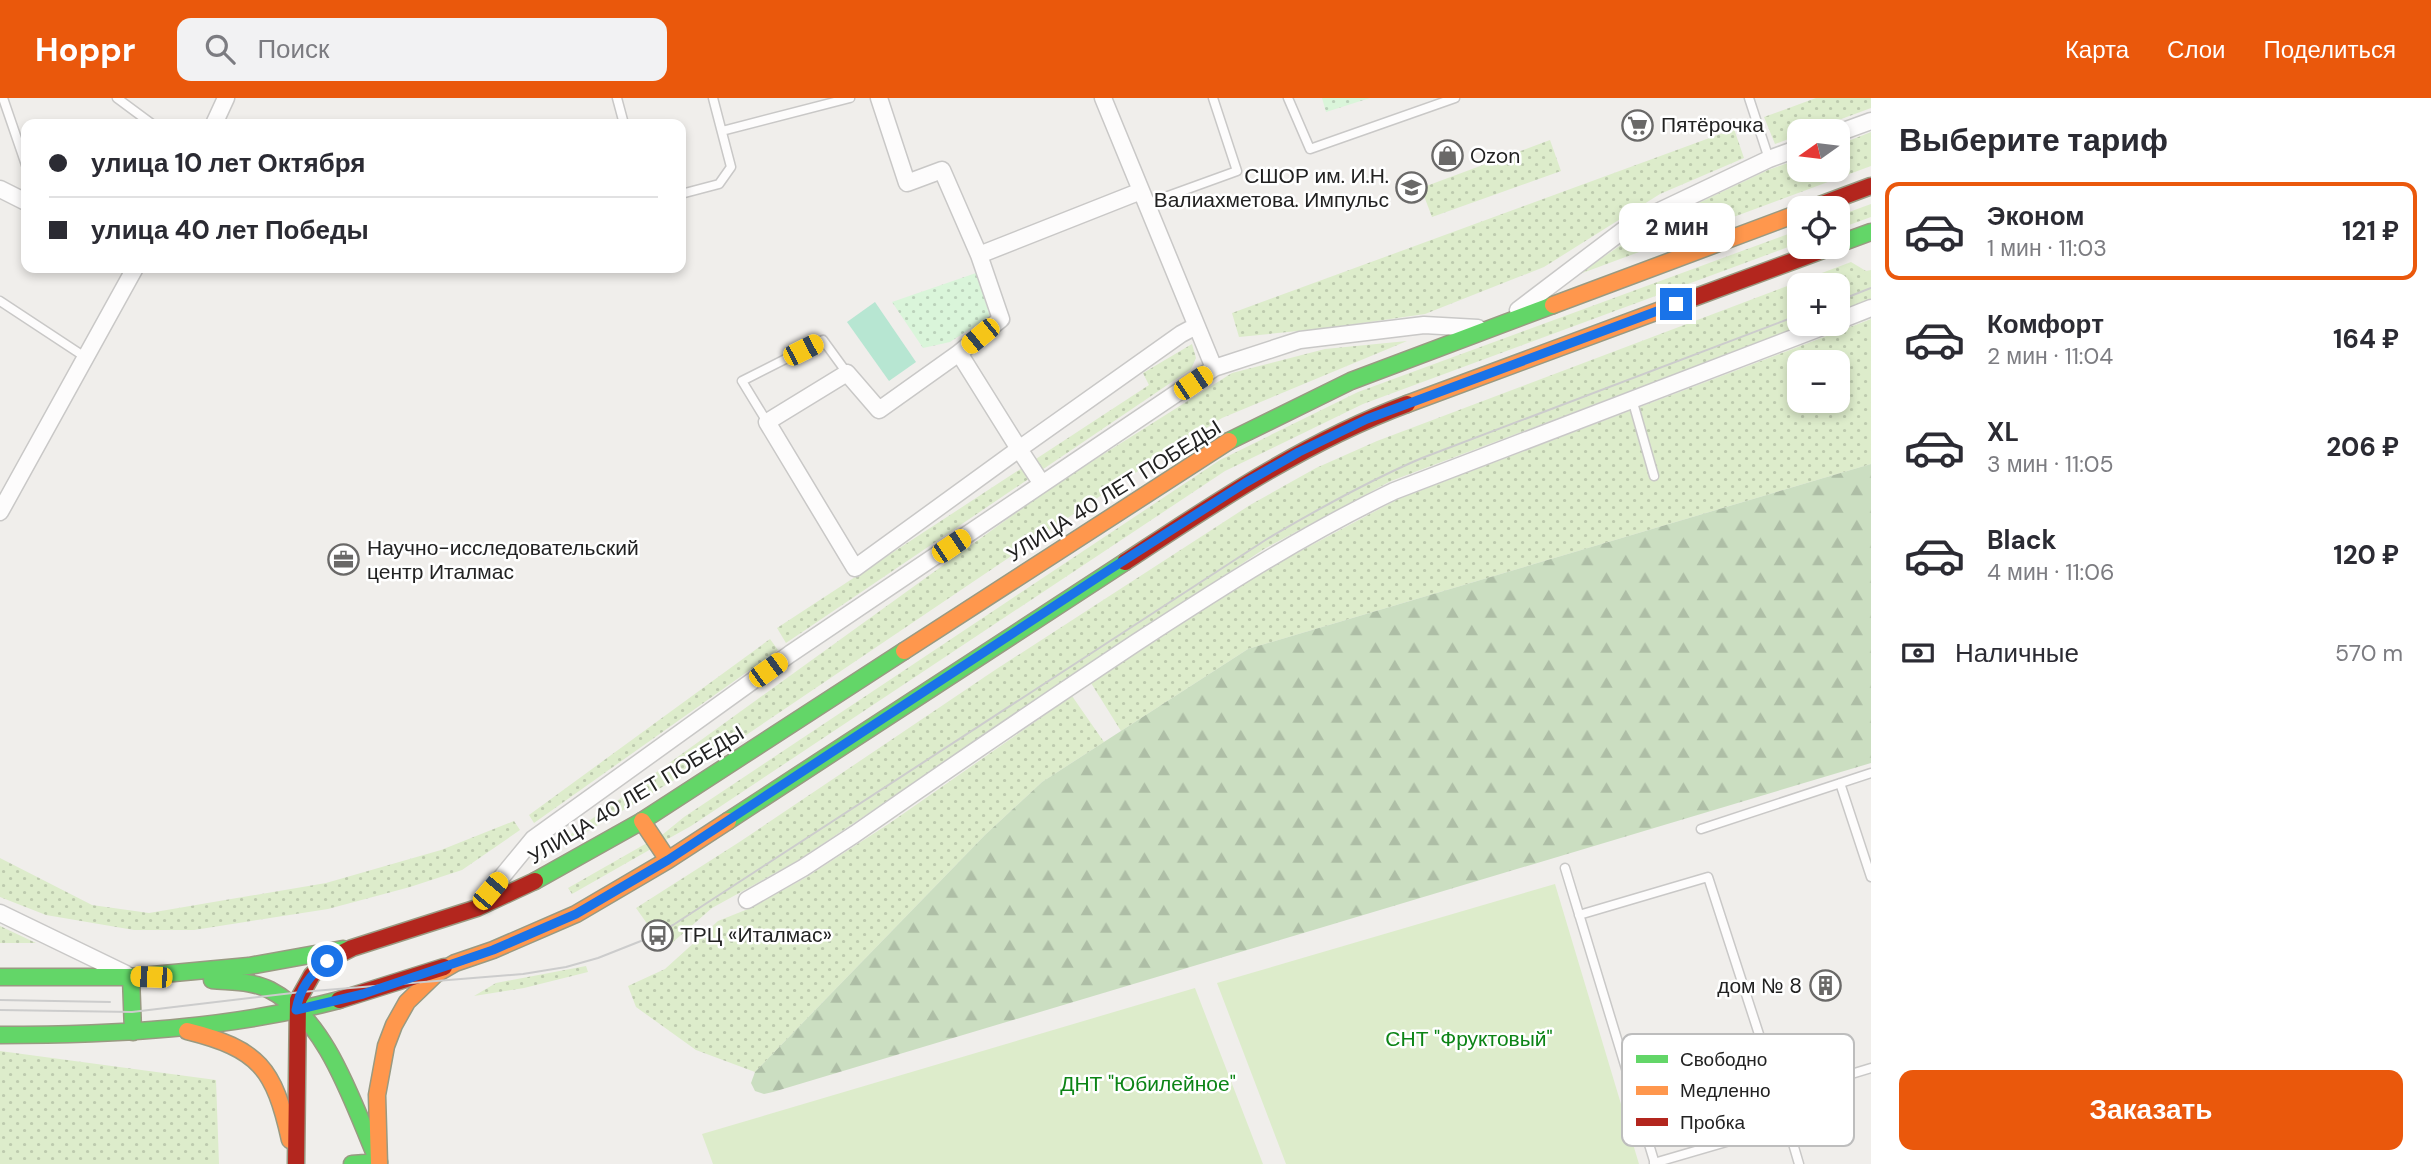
<!DOCTYPE html>
<html lang="ru">
<head>
<meta charset="utf-8">
<style>
  :root { --surface:#fff; --page:#f2f2f3; --text:#2b2b33; --muted:#7c7c81; --line:#e1e1e2; --accent:#ea580c }
  body { margin:0; font-family:"DM Sans",sans-serif; background:var(--page); color:var(--text); height:100vh; display:flex; flex-direction:column; font-size:26px; white-space:nowrap }
  * { box-sizing:border-box; margin:0 }
  p { font-size:23px; color:var(--muted) }
  .icon { flex:none; width:38px; height:38px; fill:none; stroke:currentColor; stroke-width:2; stroke-linecap:round; stroke-linejoin:round }
  .map { position:relative; flex:1; overflow:hidden }
  .drawer { display:flex; flex-direction:column; background:var(--surface); width:560px }
  .drawer>* { flex:none }
  .top-card { position:absolute; left:21px; top:21px; width:665px; height:154px; border-radius:14px; box-shadow:0 4px 10px #0003; display:grid; align-content:center; height:154px; padding:0 28px; background:var(--surface) }
  .needle { width:46px; rotate:256deg }
  .tools { position:absolute; left:1787px; top:21px; display:grid; gap:14px }
  .tools a { display:grid; place-items:center; width:63px; height:63px; border-radius:14px; background:var(--surface); box-shadow:0 4px 10px #0003; font-size:35px }
  .end { position:absolute; width:32px; height:32px; margin:-16px; border:9px solid #1a73e8; background:#fff; box-shadow:0 0 0 4px #fff }
  .from { border-radius:50% }
  .bubble { position:absolute; height:49px; border-radius:14px; background:var(--surface); box-shadow:0 4px 10px #0003; font-size:23px; font-weight:700; line-height:49px; text-align:center }
  .car { position:absolute; width:21px; height:42px; margin:-21px -10px; border-radius:9px; box-shadow:0 0 5px 2px #0007; background:linear-gradient(#f5c518 24%,#345 0 40%,#f5c518 0 76%,#345 0 86%,#f5c518 0) }
  .top-card b { display:flex; align-items:center; gap:24px; height:66px; font-size:26px }
  .top-card b+b { border-top:2px solid var(--line) }
  .top-card i { width:18px; height:18px; background:var(--text) }
  ul { padding:0; list-style:none }
  li { display:flex; align-items:center; gap:21px; height:98px; margin:0 14px 10px; padding:0 14px; border:4px solid transparent; border-radius:14px }
  li div { flex:1 }
  li b { display:block; font-size:26px }
  li em { font-style:normal; font-weight:700 }
  li.active { border-color:var(--accent) }
  li>.icon { width:63px; height:63px; stroke-width:1.5 }
  h2 { padding:0 28px; font-size:32px; line-height:84px }
  .pay { display:flex; align-items:center; gap:18px; height:77px; padding:0 28px; font-size:26px }
  .pay p { margin-inline-start:auto }
  .button { display:flex; gap:14px; margin-top:auto; padding:14px 28px }
  .button a { flex:1; height:80px; border-radius:14px; background:var(--accent); color:#fff; font-size:28px; font-weight:700; line-height:80px; text-align:center }
  header { display:flex; align-items:center; gap:42px; box-sizing:border-box; height:98px; padding:0 35px; background:var(--accent); color:#fff }
  header strong { font-size:33px }
  nav { display:flex; gap:38px; margin-inline-start:auto; font-size:24px }
  .search { width:490px; height:63px; background:var(--page); display:flex; align-items:center; gap:18px; box-sizing:border-box; padding:0 24px; border-radius:14px; color:var(--muted); font-size:26px }
  main { display:flex; flex:1; min-height:0 }
  .map>svg:first-child { display:block }
  .grass { fill:url(#grass-dots); fill-rule:evenodd }
  .forest { fill:url(#forest-firs) }
  .park { fill:url(#park-dots) }
  .garden { fill:#ddeccb }
  .pitch { fill:#b7e6d2 }
  .lines { fill:none; stroke-linecap:round; stroke-linejoin:round }
  .lane-casing { stroke:#c9c8c7; stroke-width:11 }
  .street-casing { stroke:#c9c8c7; stroke-width:19 }
  .fast-casing { stroke:#999a82; stroke-width:19 }
  .slow-casing { stroke:#999a82; stroke-width:19 }
  .jam-casing { stroke:#999a82; stroke-width:19 }
  .lane { stroke:#fdfcfc; stroke-width:8 }
  .street { stroke:#fdfcfc; stroke-width:16 }
  .fast { stroke:#63d668; stroke-width:16 }
  .slow { stroke:#ff974d; stroke-width:16 }
  .jam { stroke:#b3261e; stroke-width:16 }
  .tram { stroke:#ccc; stroke-width:2 }
  .route { stroke:#1a73e8; stroke-width:9 }
  .labels { text-anchor:middle; dominant-baseline:central; stroke-width:5; stroke-linejoin:round; paint-order:stroke }
  .poi-label { font-size:21px; fill:#222; stroke:#fff; text-anchor:start }
  .street-label { font-size:21px; fill:#222; stroke:#fff }
  .park-label { font-size:21px; fill:#0c8416; stroke:#fff }
  .key { fill:#fff; stroke:#bdbdbd; stroke-width:2 }
  .key-label { font-size:19px; fill:#222 }
</style>
</head>
<body>
<header>
<strong>Hoppr</strong>
<div class="search"><svg class="icon" aria-label="search" viewBox="0 0 24 24"><circle cx="10" cy="10" r="6"/><path d="M15 15l6 6"/></svg>Поиск</div>
<nav><a>Карта</a><a>Слои</a><a>Поделиться</a></nav>
</header>
<main>
<div class="map">
<svg width="1871" height="1066" viewBox="0 0 1871 1066">
  <defs>
    <pattern id="grass-dots" width="8" height="8" patternUnits="userSpaceOnUse" patternTransform="scale(1.75)"><rect width="8" height="8" fill="#ddeccb"/><path d="M2 2h.1M6 6h.1" fill="none" stroke="#bdcaae" stroke-width="1.8" stroke-linecap="round"/></pattern>
    <pattern id="forest-firs" width="22" height="20" patternUnits="userSpaceOnUse" patternTransform="scale(1.75)"><rect width="22" height="20" fill="#cbdec1"/><path d="M5 1l3.5 6h-7zM16 11l3.5 6h-7z" fill="#aebea6"/></pattern>
    <pattern id="park-dots" width="8" height="8" patternUnits="userSpaceOnUse" patternTransform="scale(1.75)"><rect width="8" height="8" fill="#daf5da"/><path d="M2 2h.1M6 6h.1" fill="none" stroke="#bbd2bb" stroke-width="1.8" stroke-linecap="round"/></pattern>
  </defs>
  <rect width="100%" height="100%" fill="#f0eeeb"/>
  <path class="grass" d="M1816,0h55v10l-62,23h-10v4l-24,9 -11,-27z
    M1734,31l10,29 -84,36 -116,73 -119,47 -97,14 -89,9 -7,-24z
    M1871,34v34l-294,109 69,-47 122,-58 31,-11v11h39v-25z
    M1550,42l11,31 -129,46 -11,-29z
    M1871,106v13l-33,12v-13z
    M1799,132v13l-436,161 -138,67 -534,355 -25,14 -4,-5 22,-18 536,-357 138,-68z
    M1851,164l15,9 5,-1v30l-33,13v-28h-39v39h9l-417,157 -127,68 -467,312 -85,47 -47,41 -29,-41 105,-67 254,-171 255,-165 66,-37 61,-27z
    M1871,221v145l-623,185 -127,82 -30,-48 168,-110 139,-74zM1799,264h39v39h-39z
    M1407,243l-185,77 -101,64 -403,272 -152,90 -2,-5 489,-353 179,-113 93,-24z
    M1192,246l4,14 -5,11 -405,274 -9,-15 372,-243 -6,-12z
    M770,541l8,11 -244,173 -5,-8z
    M1072,598l32,46 -62,40 -57,53 -230,237 -59,-22 -60,-43 -8,-21 37,-17 53,-48 30,-12 57,-31 85,-55z
    M514,723l6,9 -58,40 -52,17 -82,22 -134,21h-60l-88,-15 -46,-18v-39l92,47 57,8 177,-30 115,-33z
    M647,745l4,6 -79,45 -4,-6z
    M0,828l36,17h-36z
    M586,868l2,6 -64,16 -50,8 22,-13z
    M0,953l216,29 3,84h-219z"/>
  <path class="forest" d="M1871,366v299l-1098,329 -9,2 -9,-3 -4,-8 4,-11 230,-237 57,-53 206,-133z"/>
  <path class="park" d="M1322,0h48l-44,14z
    M976,175l14,43 -40,26 -27,6 -31,-46z"/>
  <path class="garden" d="M1555,786l84,280h-353l-69,-181z
    M1195,890l68,176h-550l-11,-30z"/>
  <path class="pitch" d="M875,204l41,60 -27,19 -42,-59z"/>
  <g class="lines">
    <defs>
      <path id="lane" d="M3,0l23,67
        M117,0l35,26
        M617,0l7,26
        M1288,0l22,51 145,-51
        M1749,0l20,61
        M722,33l128,-33
        M681,96l38,-10 12,-17 -18,-69
        M1146,106l91,-33 -24,-73
        M0,203l85,56
        M1632,301l22,77
        M767,324l-25,-41 81,-41 24,33
        M1840,685l31,94
        M1701,731l170,-56
        M1565,770l90,296
        M1579,817l129,-38 71,219
        M1654,1065l134,-39
        M1799,1066l-20,-68 92,-28"/>
      <path id="street" d="M879,0l28,85 35,-13 37,85
        M1103,0l111,270
        M214,26l12,-26
        M1838,35l33,-12
        M0,91l26,13
        M1141,93l-162,64 22,64 -42,34 60,96 162,-115 15,-8
        M1518,212l112,-85 139,-66 30,-11
        M1838,223l33,-13
        M959,255l-80,57 -32,-37 -80,49 88,146 164,-119 23,35
        M0,414l135,-244
        M747,802l56,-32 52,-34c93,-65 187,-129 282,-192 83,-54 167,-108 257,-151l436,-167
        M482,803l51,-62 257,-185 424,-286 86,-28 124,-15 54,3
        M0,815l126,61"/>
      <path id="fast" d="M1838,146l33,-12
        M1229,343l122,-60 202,-76
        M728,723l397,-259
        M535,783l107,-60 262,-170
        M0,879h131l118,-11 94,-17
        M131,879l2,55
        M212,882c19,2 41,1 58,10 57,29 83,114 107,169
        M0,937c114,0 228,-6 339,-35
        M352,1066l27,-2"/>
      <path id="slow" d="M1553,207l246,-92
        M1407,306l278,-103
        M904,553l325,-210
        M642,723l26,39
        M187,933c72,18 87,37 103,109
        M379,1066l-2,-69 9,-49 8,-21 13,-23 29,-28 19,-11 38,-13 83,-36 92,-54 60,-39"/>
      <path id="jam" d="M1812,110l59,-22
        M1685,203l146,-54
        M1125,464c91,-60 180,-120 282,-158
        M339,902l105,-33
        M296,1066l2,-164 14,-25 16,-15 24,-12 125,-40 58,-27"/>
    </defs>
    <use href="#lane" class="lane-casing"/>
    <use href="#street" class="street-casing"/>
    <use href="#fast" class="fast-casing"/>
    <use href="#slow" class="slow-casing"/>
    <use href="#jam" class="jam-casing"/>
    <use href="#lane" class="lane"/>
    <use href="#street" class="street"/>
    <use href="#fast" class="fast"/>
    <use href="#slow" class="slow"/>
    <use href="#jam" class="jam"/>
    <path class="tram" d="M1838,203l33,-13
      M0,902l110,2
      M0,912l132,2 169,-20 222,-18 43,-7 32,-9 48,-19 27,-14 594,-386c51,-30 101,-58 155,-81l377,-143"/>
  </g>
  <g class="lines">
    <path class="route" d="M327,863c-17,14 -27,27 -31,49l67,-16 92,-31 38,-13 83,-36 92,-54 441,-290 136,-87 54,-31 68,-33 309,-115"/>
  </g>
  <defs>
    <symbol id="supermarket-ring" viewBox="-11 -11 22 22"><circle r="9.5" fill="#fff" stroke="#6a6968" stroke-width="1.5"/><path d="M-6-5.5h2.5l.6 2H6L4.5 2H-2.5L-4.4-4H-6ZM-1.5 3.2a1.3 1.3 0 1 0 .1 0ZM3 3.2a1.3 1.3 0 1 0 .1 0Z" fill="#6a6968"/></symbol>
    <symbol id="shop-ring" viewBox="-11 -11 22 22"><circle r="9.5" fill="#fff" stroke="#6a6968" stroke-width="1.5"/><path d="M-5-2.5h2.3a2.7 3.5 0 0 1 5.4 0H5L5.5 6h-11ZM-1.5-2.5h3a1.5 2.3 0 0 0-3 0Z" fill="#6a6968"/></symbol>
    <symbol id="school-ring" viewBox="-11 -11 22 22"><circle r="9.5" fill="#fff" stroke="#6a6968" stroke-width="1.5"/><path d="M0-5L7-2L0 1L-7-2ZM-4 1L0 2.5L4 1V4Q0 6-4 4Z" fill="#6a6968"/></symbol>
    <symbol id="office-ring" viewBox="-11 -11 22 22"><circle r="9.5" fill="#fff" stroke="#6a6968" stroke-width="1.5"/><path d="M-6-3h4V-5.5h4V-3h4V5H-6ZM-1-4.5V-3h2v-1.5ZM-6 0V1H6V0Z" fill="#6a6968"/></symbol>
    <symbol id="bus-ring" viewBox="-11 -11 22 22"><circle r="9.5" fill="#fff" stroke="#6a6968" stroke-width="1.5"/><path d="M-5-6H5V4H4V6H2V4H-2V6H-4V4H-5ZM-3.5-4V0h7V-4ZM-3.5 1.2v1.5H-2V1.2ZM2 1.2v1.5H3.5V1.2Z" fill="#6a6968"/></symbol>
    <symbol id="building-ring" viewBox="-11 -11 22 22"><circle r="9.5" fill="#fff" stroke="#6a6968" stroke-width="1.5"/><path d="M-4-6H4V6H1V3H-1V6H-4ZM-2.5-4.3h1.7v1.8h-1.7ZM.8-4.3h1.7v1.8H.8ZM-2.5-1h1.7V.8h-1.7ZM.8-1h1.7V.8H.8Z" fill="#6a6968"/></symbol>
  </defs>
  <g fill-rule="evenodd">
    <use href="#supermarket-ring" x="1620" y="10" width="35" height="35"/>
    <use href="#shop-ring" x="1430" y="40" width="35" height="35"/>
    <use href="#school-ring" x="1394" y="72" width="35" height="35"/>
    <use href="#office-ring" x="326" y="444" width="35" height="35"/>
    <use href="#bus-ring" x="640" y="820" width="35" height="35"/>
    <use href="#building-ring" x="1808" y="870" width="35" height="35"/>
  </g>
  <g class="labels">
    <g class="poi-label">
      <text x="1661" y="27">Пятёрочка</text>
      <text x="1470" y="58">Ozon</text>
      <text x="1389" y="78" text-anchor="end">СШОР им. И.Н.<tspan x="1389" dy="24">Валиахметова. Импульс</tspan></text>
      <text x="367" y="450">Научно-исследовательский<tspan x="367" dy="24">центр Италмас</tspan></text>
      <text x="680" y="837">ТРЦ «Италмас»</text>
      <text x="1802" y="888" text-anchor="end">дом № 8</text>
    </g>
    <g class="street-label">
      <text transform="translate(1114 393) rotate(-32)">УЛИЦА 40 ЛЕТ ПОБЕДЫ</text>
      <text transform="translate(636 697) rotate(-31)">УЛИЦА 40 ЛЕТ ПОБЕДЫ</text>
    </g>
    <g class="park-label">
      <text x="1469" y="941">СНТ "Фруктовый"</text>
      <text x="1148" y="986">ДНТ "Юбилейное"</text>
    </g>
  </g>
  <rect x="1622" y="936" width="232" height="112" rx="10" class="key"/>
  <rect x="1636" y="957" width="32" height="8" fill="#63d668"/>
  <rect x="1636" y="988" width="32" height="9" fill="#ff974d"/>
  <rect x="1636" y="1020" width="32" height="8" fill="#b3261e"/>
  <g class="key-label">
    <text x="1680" y="968">Свободно</text>
    <text x="1680" y="999">Медленно</text>
    <text x="1680" y="1031">Пробка</text>
  </g>
</svg>
<div class="tools">
<a><svg class="needle" viewBox="-14 -14 28 28"><path d="M0-13l5 13h-10z" fill="#e53935"/><path d="M0 13l5-13h-10z" fill="#7c7c81"/></svg></a>
<a><svg class="icon" aria-label="locate" viewBox="0 0 24 24"><circle cx="12" cy="12" r="6"/><path d="M12 2v4M12 18v4M2 12h4M18 12h4"/></svg></a>
<a>+</a>
<a>−</a>
</div>
<i class="end from" style="left:327px;top:863px"></i>
<i class="end" style="left:1676px;top:206px"></i>
<div class="bubble" style="left:1619px;top:105px;width:116px">2 мин</div>
<i class="car" style="left:980px;top:238px;rotate:231deg"></i>
<i class="car" style="left:803px;top:252px;rotate:63deg"></i>
<i class="car" style="left:1193px;top:285px;rotate:56deg"></i>
<i class="car" style="left:951px;top:448px;rotate:56deg"></i>
<i class="car" style="left:768px;top:572px;rotate:54deg"></i>
<i class="car" style="left:490px;top:793px;rotate:40deg"></i>
<i class="car" style="left:151px;top:879px;rotate:272deg"></i>
<div class="top-card">
<b><i class="from"></i>улица 10 лет Октября</b>
<b><i></i>улица 40 лет Победы</b>
</div>
</div>
<section class="drawer">
<h2>Выберите тариф</h2>
<ul>
<li class="active"><svg class="icon" aria-label="car" viewBox="0 0 24 24"><path d="M5 17H2v-5l4-1 3-4h7l3 4 3 1v5h-3M9 17h6M6 11h13"/><circle cx="7" cy="17" r="2"/><circle cx="17" cy="17" r="2"/></svg><div><b>Эконом</b><p>1 мин · 11:03</p></div><em>121 ₽</em></li>
<li><svg class="icon" aria-label="car" viewBox="0 0 24 24"><path d="M5 17H2v-5l4-1 3-4h7l3 4 3 1v5h-3M9 17h6M6 11h13"/><circle cx="7" cy="17" r="2"/><circle cx="17" cy="17" r="2"/></svg><div><b>Комфорт</b><p>2 мин · 11:04</p></div><em>164 ₽</em></li>
<li><svg class="icon" aria-label="car" viewBox="0 0 24 24"><path d="M5 17H2v-5l4-1 3-4h7l3 4 3 1v5h-3M9 17h6M6 11h13"/><circle cx="7" cy="17" r="2"/><circle cx="17" cy="17" r="2"/></svg><div><b>XL</b><p>3 мин · 11:05</p></div><em>206 ₽</em></li>
<li><svg class="icon" aria-label="car" viewBox="0 0 24 24"><path d="M5 17H2v-5l4-1 3-4h7l3 4 3 1v5h-3M9 17h6M6 11h13"/><circle cx="7" cy="17" r="2"/><circle cx="17" cy="17" r="2"/></svg><div><b>Black</b><p>4 мин · 11:06</p></div><em>120 ₽</em></li>
</ul>
<div class="pay"><svg class="icon" aria-label="cash" viewBox="0 0 24 24"><path d="M3 7h18v10H3z"/><circle cx="12" cy="12" r="2"/></svg>Наличные<p>570 m</p></div>
<div class="button"><a>Заказать</a></div>
</section>
</main>
</body>
</html>
